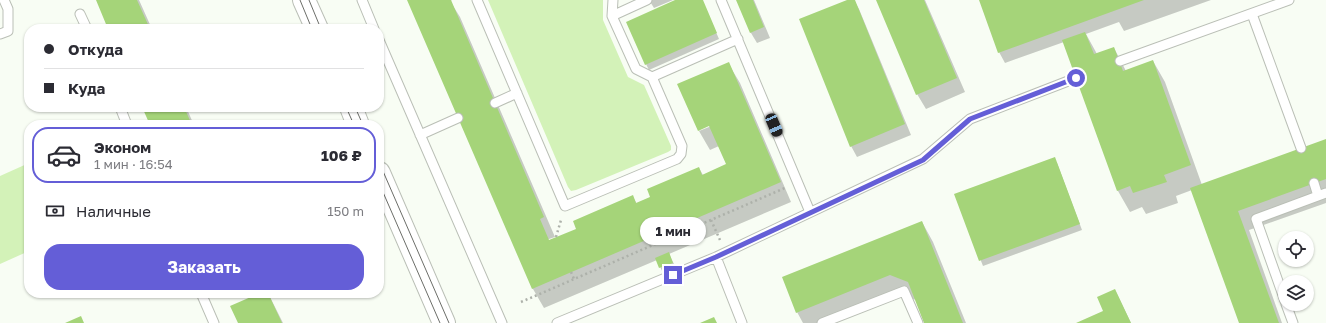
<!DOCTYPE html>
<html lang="ru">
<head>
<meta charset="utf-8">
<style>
  :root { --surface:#fff; --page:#f7f7f7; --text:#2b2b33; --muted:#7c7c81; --line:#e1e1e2; --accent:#645ed7 }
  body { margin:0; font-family:"Golos Text",sans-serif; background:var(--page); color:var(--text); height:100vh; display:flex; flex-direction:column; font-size:15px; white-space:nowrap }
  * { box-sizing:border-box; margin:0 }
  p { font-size:13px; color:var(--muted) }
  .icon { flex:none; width:22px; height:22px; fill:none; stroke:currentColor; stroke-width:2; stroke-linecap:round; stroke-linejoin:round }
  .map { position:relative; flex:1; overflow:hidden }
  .details { position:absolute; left:24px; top:120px; width:360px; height:178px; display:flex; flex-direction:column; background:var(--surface); border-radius:16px; box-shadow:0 1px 3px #0004 }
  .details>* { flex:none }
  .guide { position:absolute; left:24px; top:24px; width:360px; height:88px; border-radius:16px; box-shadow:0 1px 3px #0004; display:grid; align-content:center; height:88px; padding:0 20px; background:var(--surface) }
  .tools { position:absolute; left:1278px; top:231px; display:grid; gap:8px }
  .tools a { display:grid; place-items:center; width:36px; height:36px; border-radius:50%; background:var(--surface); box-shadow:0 1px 3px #0004; font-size:20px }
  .end { position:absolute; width:18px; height:18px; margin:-9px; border:5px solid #645ed7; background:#fff; box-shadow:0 0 0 2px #fff }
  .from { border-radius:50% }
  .bubble { position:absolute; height:28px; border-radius:14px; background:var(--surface); box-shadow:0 1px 3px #0004; font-size:13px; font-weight:700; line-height:28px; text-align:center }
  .car { position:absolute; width:12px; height:24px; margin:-12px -6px; border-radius:5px; box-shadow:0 0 3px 1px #0007; background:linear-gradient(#222 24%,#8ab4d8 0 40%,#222 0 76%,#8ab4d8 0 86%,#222 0) }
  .guide b { display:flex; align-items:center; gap:14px; height:38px; font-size:15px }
  .guide b+b { border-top:1px solid var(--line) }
  .guide i { width:10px; height:10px; background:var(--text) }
  ul { padding:7px 0 0; list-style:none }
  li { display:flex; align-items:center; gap:12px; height:56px; margin:0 8px 6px; padding:0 12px; border:2px solid transparent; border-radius:16px }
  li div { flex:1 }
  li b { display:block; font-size:15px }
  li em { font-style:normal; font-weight:700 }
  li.on { border-color:var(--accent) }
  li>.icon { width:36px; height:36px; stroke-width:1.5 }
  .pay { display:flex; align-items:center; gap:10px; height:44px; padding:0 20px; font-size:15px }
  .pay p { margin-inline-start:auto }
  .button { display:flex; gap:8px; margin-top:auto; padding:8px 20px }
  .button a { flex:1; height:46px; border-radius:16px; background:var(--accent); color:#fff; font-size:16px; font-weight:700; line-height:46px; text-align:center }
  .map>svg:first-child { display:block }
  .green { fill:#d3f2b8 }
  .shadow { fill:#0003; fill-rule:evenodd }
  .building { fill:#a5d479 }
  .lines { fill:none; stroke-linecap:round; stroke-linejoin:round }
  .lane-casing { stroke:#babfb6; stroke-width:11 }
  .secondary-casing { stroke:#babfb6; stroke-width:24 }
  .path { stroke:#adb1aa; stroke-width:2.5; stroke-dasharray:2 3; stroke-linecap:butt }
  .lane { stroke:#fff; stroke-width:9 }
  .secondary { stroke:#fff; stroke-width:22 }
  .tram { stroke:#6c6e69; stroke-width:1 }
  .route { stroke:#645ed7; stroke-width:5 }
</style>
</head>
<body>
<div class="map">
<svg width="1326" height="323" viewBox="0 0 1326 323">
  <rect width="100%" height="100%" fill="#f8fdf4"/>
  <path class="green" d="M488,0h115v20l25,57 16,8 27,61v4l-3,2 -92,38 -5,1 -3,-4z
    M29,163v88l-29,13v-88z"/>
  <path class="shadow" d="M97,0h42l13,29h-43z
    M408,0h44l-2,1 10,16 95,220 -9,3 1,2 31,-13 55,-32 4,7 14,-7 48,-29 4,7 24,-10 -8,-19 -9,4 -11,-19 29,-68 12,20 51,119 -122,52 7,14 -13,5 -6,-13 -113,48 -11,-19zM713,123l1,2 -15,6v-2z
    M649,0h24l-19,8z
    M678,0h24l17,39 -70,31 -3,-6z
    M737,0h17l16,38 -13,5 -6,-10z
    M849,0h5l5,9 52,126 -54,22 -6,-11z
    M877,0h48l40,92 -39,17 -9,-15z
    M980,0h231l-87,31 -5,-9 -33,12 11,20 17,-6 12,23 27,-10 12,21 37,103 124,-45v63l-77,27 33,93h-42l-48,-133 -16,6 2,7 -32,11 -4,-7 -12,5 -12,-21 -54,-149 -59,21 -6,-11z
    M144,107h42l8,18h-43z
    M1057,163l25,67 -99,36 -28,-71z
    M922,222l11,20 33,81h-41l-9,-23 -14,-5 -71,28h-28l-6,-11z
    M1115,290l16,33h-52l25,-11z
    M263,293h5l15,30h-44z"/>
  <path class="building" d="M96,0h41l13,29h-42z
    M407,0h44l93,217 -4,2 9,21 27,-11 -3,-8 60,-26 3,8 14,-6 -3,-8 52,-22 3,8 24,-11 -17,-38 -11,5 -21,-47 52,-22 52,120 -249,107z
    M675,0h28l14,33 -72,32 -19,-43z
    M736,0h17l11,27 -14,6z
    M847,0h8l50,124 -55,23 -51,-128z
    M876,0h48l33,78 -41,17z
    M979,0h165l-146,53z
    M1085,32l9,22 20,-7 9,24 30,-11 38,105 -27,10 3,7 -34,11 -3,-7 -13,5 -55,-151z
    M142,107h42l8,18h-42z
    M1326,139v40l-88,32 41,112h-40l-49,-135z
    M1055,157l25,67 -101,37 -25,-67z
    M922,221l41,102h-39l-16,-41 -18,-7 -94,38 -14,-36z
    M669,252l4,11 -14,5 -4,-10z
    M1115,289l16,34h-55l27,-12 -6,-14z
    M260,293h8l14,30h-44l-8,-17z
    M81,316l3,7h-19z
    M714,317l3,6h-17z"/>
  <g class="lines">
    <defs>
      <path id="lane" d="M362,0l12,29
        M477,0l88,206 112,-47 4,-5 1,-8 -30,-69 -16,-8 -24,-53 1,-16
        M721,0l89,212
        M80,14l7,15
        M1252,14l49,134
        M612,16l35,-16
        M0,34l8,-3v-22l-4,-9
        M379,40l123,283
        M1120,61l169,-61
        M652,77l86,-38
        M495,103l22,-10
        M120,107l7,18
        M420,135l38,-17
        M1314,183l4,13
        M716,257l26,66
        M201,293l13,30
        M1285,301l-29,-82 70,-26
        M1286,304l7,19
        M557,323l159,-66 207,-98 47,-40 106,-41
        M822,323l82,-32 14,32"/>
      <path id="secondary" d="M304,0l13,29
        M351,107l7,18
        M379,173l65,150"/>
    </defs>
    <use href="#lane" class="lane-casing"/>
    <use href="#secondary" class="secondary-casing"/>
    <path class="path" d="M711,220l9,20
      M556,237l5,-17
      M571,272l3,7
      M521,302l264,-114"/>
    <use href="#lane" class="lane"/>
    <use href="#secondary" class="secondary"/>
    <path class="tram" d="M300,0l12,29
      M309,0l12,29
      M346,107l8,18
      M355,107l8,18
      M379,162l70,161
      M379,183l61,140"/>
  </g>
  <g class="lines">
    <path class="route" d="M673,275l43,-18 207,-97 47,-41 106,-41"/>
  </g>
</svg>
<div class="tools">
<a><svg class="icon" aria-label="locate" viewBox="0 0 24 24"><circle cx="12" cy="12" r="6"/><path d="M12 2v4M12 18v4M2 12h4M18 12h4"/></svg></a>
<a><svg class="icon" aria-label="layers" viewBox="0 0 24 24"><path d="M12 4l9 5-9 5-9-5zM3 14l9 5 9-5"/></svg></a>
</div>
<i class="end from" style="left:1076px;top:78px"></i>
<i class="end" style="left:673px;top:275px"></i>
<div class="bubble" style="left:640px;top:217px;width:66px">1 мин</div>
<i class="car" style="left:774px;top:125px;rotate:157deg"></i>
<div class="guide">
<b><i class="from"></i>Откуда</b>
<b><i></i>Куда</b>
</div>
<section class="details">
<ul>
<li class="on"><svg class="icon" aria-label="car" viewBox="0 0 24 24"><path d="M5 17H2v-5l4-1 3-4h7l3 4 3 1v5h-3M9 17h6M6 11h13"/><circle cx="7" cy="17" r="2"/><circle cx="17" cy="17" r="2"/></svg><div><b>Эконом</b><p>1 мин · 16:54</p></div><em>106 ₽</em></li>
</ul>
<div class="pay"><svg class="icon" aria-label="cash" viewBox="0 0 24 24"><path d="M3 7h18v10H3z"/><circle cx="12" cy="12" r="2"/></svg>Наличные<p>150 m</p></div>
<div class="button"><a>Заказать</a></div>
</section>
</div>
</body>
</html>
